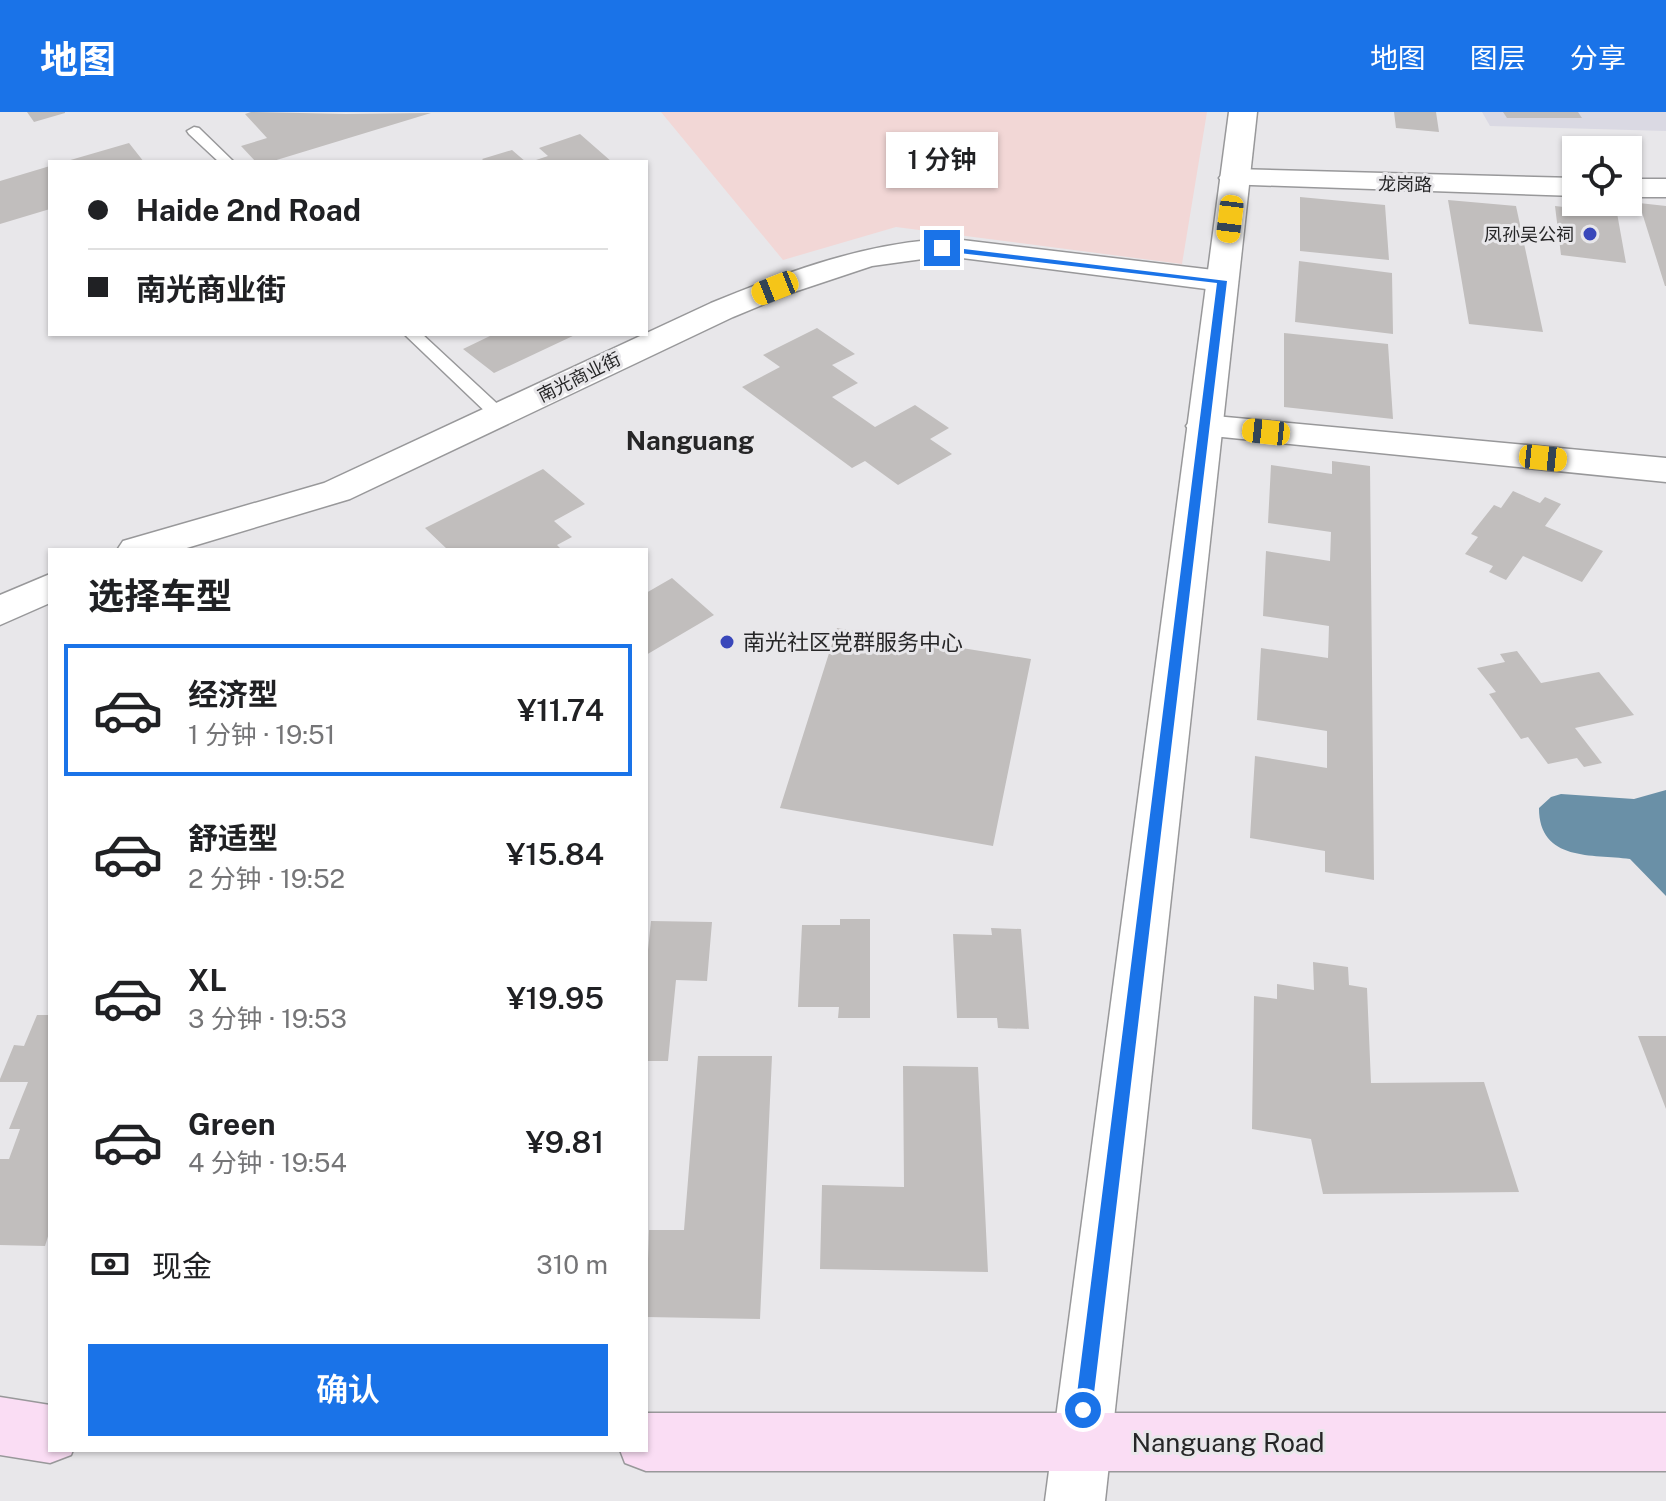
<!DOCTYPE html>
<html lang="zh">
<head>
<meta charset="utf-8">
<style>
  :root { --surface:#fff; --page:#f6f6f6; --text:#202124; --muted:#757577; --line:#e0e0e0; --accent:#1a73e8 }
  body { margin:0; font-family:"Public Sans","Noto Sans SC",sans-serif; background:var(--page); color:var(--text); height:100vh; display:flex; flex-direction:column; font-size:30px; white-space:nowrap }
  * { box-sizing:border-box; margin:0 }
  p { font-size:26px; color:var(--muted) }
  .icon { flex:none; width:44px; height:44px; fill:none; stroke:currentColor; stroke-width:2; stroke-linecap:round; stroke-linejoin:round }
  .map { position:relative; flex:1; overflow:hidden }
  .side { position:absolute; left:48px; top:436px; width:600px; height:904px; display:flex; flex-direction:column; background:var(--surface); border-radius:0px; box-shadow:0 2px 6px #0004 }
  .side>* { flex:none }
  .hud { position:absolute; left:48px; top:48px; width:600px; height:176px; border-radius:0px; box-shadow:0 2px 6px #0004; display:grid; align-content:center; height:176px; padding:0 40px; background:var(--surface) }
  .controls { position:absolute; left:1562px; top:24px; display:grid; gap:16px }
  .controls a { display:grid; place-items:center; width:80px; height:80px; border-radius:0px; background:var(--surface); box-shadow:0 2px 6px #0004; font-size:40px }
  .end { position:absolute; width:36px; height:36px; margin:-18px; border:10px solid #1a73e8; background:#fff; box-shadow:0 0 0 4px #fff }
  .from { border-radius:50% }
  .bubble { position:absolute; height:56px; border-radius:0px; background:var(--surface); box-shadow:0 2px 6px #0004; font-size:26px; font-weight:600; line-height:56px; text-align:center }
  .car { position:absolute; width:24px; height:48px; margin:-24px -12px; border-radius:10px; box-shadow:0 0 6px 2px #0007; background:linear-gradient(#f5c518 24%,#345 0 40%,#f5c518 0 76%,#345 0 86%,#f5c518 0) }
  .hud b { display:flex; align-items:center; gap:28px; height:76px; font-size:30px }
  .hud b+b { border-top:2px solid var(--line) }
  .hud i { width:20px; height:20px; background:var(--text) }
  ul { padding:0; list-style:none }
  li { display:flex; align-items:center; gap:24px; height:132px; margin:0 16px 12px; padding:0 24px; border:4px solid transparent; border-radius:0px }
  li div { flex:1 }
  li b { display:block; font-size:30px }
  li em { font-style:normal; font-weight:600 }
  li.selected { border-color:var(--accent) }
  li>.icon { width:72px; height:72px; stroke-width:1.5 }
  h2 { padding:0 40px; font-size:36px; line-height:96px }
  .pay { display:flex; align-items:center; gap:20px; height:88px; padding:0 40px; font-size:30px }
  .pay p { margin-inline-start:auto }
  .action { display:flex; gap:16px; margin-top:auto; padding:16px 40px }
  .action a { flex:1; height:92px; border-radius:0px; background:var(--accent); color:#fff; font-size:32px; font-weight:600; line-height:92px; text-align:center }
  header { display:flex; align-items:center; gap:48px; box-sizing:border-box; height:112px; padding:0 40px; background:var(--accent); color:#fff }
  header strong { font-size:38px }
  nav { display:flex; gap:44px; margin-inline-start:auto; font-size:28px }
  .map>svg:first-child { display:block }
  .built { fill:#dad9e3 }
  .education { fill:#f2d7d6 }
  .water { fill:#6a90a7 }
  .building { fill:#c1bebd }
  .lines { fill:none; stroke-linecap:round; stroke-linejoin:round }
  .service-casing { stroke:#98989a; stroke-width:3 }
  .minor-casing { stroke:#98989a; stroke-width:3 }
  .tertiary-casing { stroke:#98989a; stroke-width:3 }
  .secondary-casing { stroke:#98989a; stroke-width:3 }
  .service { fill:#fff; fill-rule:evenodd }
  .minor { fill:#fff; fill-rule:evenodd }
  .tertiary { fill:#fff; fill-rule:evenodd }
  .secondary { fill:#faddf4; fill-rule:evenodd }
  .route { fill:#1a73e8 }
  .poi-dot { fill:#3947ba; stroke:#e8e7ea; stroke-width:3 }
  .labels { text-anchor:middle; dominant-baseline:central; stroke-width:6; stroke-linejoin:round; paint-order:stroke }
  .far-street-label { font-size:18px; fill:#262627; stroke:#e8e7ea }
  .far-poi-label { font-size:18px; fill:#262627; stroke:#e8e7ea; text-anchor:end }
  .poi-label { font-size:22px; fill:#262627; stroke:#e8e7ea; text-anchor:start }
  .quarter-label { font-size:26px; font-weight:bold; fill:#262627; stroke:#e8e7ea }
  .near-street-label { font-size:26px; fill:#262627; stroke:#e8e7ea }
</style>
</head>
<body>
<header>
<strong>地图</strong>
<nav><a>地图</a><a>图层</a><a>分享</a></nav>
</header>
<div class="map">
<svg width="1666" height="1389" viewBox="0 0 1666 1389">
  <rect width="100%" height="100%" fill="#e8e7ea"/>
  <path class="built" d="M1482,0h184v19l-176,-5z"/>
  <path class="education" d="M661,0h546l-25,152 -286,-37 -113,33z"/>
  <path class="water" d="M1666,678v106l-36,-37c-37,-5 -91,3 -91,-51l12,-11 10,-3 73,5z"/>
  <path class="building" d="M27,0h38v1l-31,9z
    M251,0l95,2 85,-1 -161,49h-14l-15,-16 26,-8 -22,-24z
    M1394,0h42l3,20 -43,-4z
    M1503,0h75l4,6h-75z
    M580,22l32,28h-82l18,-6 -9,-8z
    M129,31l15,19h-77v-1z
    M512,38l14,12h-41l-3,-3z
    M50,54v43l-50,15v-43z
    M1300,85l85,8 4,55 -89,-9z
    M1448,88l68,6 27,126 -74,-8z
    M1639,91l27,3v80h-1z
    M1555,94l62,7 9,50 -65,-8z
    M1299,149l93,12 1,61 -98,-12z
    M817,216l38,26 -23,11 26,18 -26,14 43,30 40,-22 34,23 -19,11 22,15 -54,31 -33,-24 -13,7 -110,-81 38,-20 -17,-12z
    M1284,221l104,11 5,75 -109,-12z
    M487,222h90l-83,39 -31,-24 27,-13z
    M1332,349l38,5 4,414 -49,-8v-21l-75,-13 5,-82 72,12v-37l-70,-11 4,-72 67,10 1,-32 -66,-10 3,-65 64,10 1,-29 -63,-9 3,-58 61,9z
    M543,357l42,35 -31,17 18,16 -15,8 5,5h-114l-23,-22z
    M1513,379l27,12 5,-6 16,7 -16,22 58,25 -21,31 -59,-26 -17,24 -17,-8 4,-6 -28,-12 13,-17 -7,-3 23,-29 7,3z
    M672,466l42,37 -68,40v-62z
    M837,516l194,31 -38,187 -213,-38z
    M1517,539l24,32 58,-11 35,43 -59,13 27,35 -18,4 -7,-9 -29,6 -20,-27 -7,2 -32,-45 7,-2 -19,-24 28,-6 -5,-8z
    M840,807h30v99h-32l1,-11h-41l4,-82h38z
    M651,809l61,1 -5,59 -31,-1 -8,81h-22v-92z
    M991,816l30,1 8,100 -31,-1 -1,-10h-40l-4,-84 39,1z
    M1313,850l35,5 1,18 18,3 4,95 113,-1 35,110 -196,2 -12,-55 -59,-10 2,-133 23,3v-15l37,6z
    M37,903h13v215l-5,16 -45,-1v-86h9l11,-30h-11l19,-47h-28v-3l14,-34 10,1z
    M1638,924h28v73z
    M698,944h74l-12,263 -114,-2 3,-87h35z
    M903,954l75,1 10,205 -168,-3 2,-84 82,2z"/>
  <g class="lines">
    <defs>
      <path id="service" d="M194,15l5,1 35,34h-15l-30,-28 -2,-3z
        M404,222h18l83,77 3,4 -3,4h-12z"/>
      <path id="minor" d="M1234,57l342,9v18l-352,-12 -5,-6 5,-6z
        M1628,67h38v18h-38z
        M930,128h32l260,31 11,3 5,7 -5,7 -11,3 -260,-33h-32l-58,8 -81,27 -58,24 -383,182 -170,51h-63l6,-9 201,-58 387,-180c71,-29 142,-56 219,-63z
        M1204,303l462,43v24l-474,-48 -6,-8 6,-8z
        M50,462v29l-50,22v-30z"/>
      <path id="tertiary" d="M1229,0h28l-152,1389h-60z"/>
      <path id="secondary" d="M0,1285l50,8v45h23l-2,5 -21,8 -50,-8z
        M646,1301h1020v58h-1020l-21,-8 -5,-13h26z"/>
    </defs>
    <use href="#service" class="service-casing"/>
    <use href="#minor" class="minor-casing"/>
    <use href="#tertiary" class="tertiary-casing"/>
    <use href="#secondary" class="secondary-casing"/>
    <use href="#service" class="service"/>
    <use href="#minor" class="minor"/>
    <use href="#tertiary" class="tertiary"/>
    <use href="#secondary" class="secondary"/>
  </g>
  <path class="route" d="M939,134l288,35 -135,1129 -3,6 -6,3 -6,-3 -2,-6 142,-1127 -275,-32z"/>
  <g class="poi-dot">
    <circle cx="1590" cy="122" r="8"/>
    <circle cx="727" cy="530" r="8"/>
  </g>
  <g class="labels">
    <g class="far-street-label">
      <text transform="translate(1405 72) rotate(1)">龙岗路</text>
      <text transform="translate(579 265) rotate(-26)">南光商业街</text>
    </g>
    <g class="far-poi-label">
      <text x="1574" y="122">凤孙吴公祠</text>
    </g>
    <g class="poi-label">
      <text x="743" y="530">南光社区党群服务中心</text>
    </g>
    <g class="quarter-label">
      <text x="690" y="328">Nanguang</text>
    </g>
    <g class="near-street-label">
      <text x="1228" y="1330">Nanguang Road</text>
    </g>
  </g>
</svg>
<div class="controls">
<a><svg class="icon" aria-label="locate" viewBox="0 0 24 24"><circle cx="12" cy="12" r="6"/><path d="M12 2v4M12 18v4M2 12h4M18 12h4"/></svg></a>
</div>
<i class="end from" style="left:1083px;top:1298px"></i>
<i class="end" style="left:942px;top:136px"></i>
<div class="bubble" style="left:886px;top:20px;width:112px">1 分钟</div>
<i class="car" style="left:1230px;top:107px;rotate:187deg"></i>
<i class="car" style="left:775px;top:176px;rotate:248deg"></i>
<i class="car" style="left:1266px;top:320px;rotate:276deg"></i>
<i class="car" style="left:1543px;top:346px;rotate:96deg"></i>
<div class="hud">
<b><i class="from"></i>Haide 2nd Road</b>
<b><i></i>南光商业街</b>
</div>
<section class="side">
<h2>选择车型</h2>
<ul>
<li class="selected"><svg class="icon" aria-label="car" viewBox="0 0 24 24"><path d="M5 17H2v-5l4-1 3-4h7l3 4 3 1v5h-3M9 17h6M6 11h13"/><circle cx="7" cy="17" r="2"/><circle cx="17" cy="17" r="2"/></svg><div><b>经济型</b><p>1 分钟 · 19:51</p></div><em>¥11.74</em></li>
<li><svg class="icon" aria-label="car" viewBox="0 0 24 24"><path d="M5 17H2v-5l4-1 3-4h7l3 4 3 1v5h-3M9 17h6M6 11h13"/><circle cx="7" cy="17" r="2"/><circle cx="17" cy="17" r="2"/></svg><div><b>舒适型</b><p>2 分钟 · 19:52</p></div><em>¥15.84</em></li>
<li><svg class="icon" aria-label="car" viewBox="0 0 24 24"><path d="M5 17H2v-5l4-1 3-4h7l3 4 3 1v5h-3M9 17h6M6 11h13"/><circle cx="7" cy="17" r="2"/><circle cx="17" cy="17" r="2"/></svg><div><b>XL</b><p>3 分钟 · 19:53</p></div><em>¥19.95</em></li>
<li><svg class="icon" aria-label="car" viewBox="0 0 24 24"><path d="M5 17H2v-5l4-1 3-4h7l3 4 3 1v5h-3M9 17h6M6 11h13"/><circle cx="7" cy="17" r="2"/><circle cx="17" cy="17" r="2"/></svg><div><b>Green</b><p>4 分钟 · 19:54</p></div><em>¥9.81</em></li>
</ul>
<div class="pay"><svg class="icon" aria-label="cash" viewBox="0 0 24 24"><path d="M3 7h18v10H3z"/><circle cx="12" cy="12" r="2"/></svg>现金<p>310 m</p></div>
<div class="action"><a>确认</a></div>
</section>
</div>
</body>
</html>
